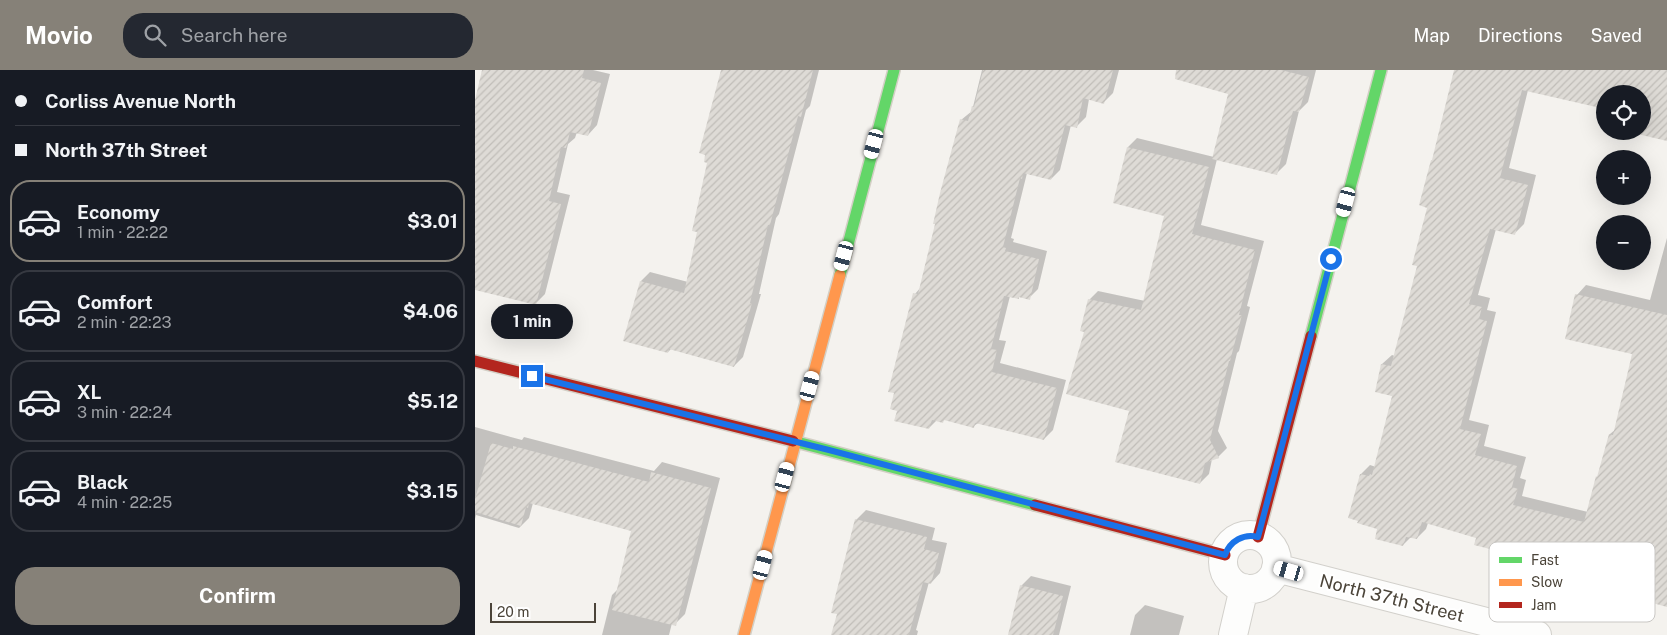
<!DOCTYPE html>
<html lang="en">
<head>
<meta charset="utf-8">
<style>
  :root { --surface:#171b24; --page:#242831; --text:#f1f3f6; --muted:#9ea1a6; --line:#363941; --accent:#868178 }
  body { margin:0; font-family:"Public Sans",sans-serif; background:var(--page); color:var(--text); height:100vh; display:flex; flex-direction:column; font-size:19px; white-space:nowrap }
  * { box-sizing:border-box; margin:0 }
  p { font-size:16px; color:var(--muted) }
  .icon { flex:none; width:28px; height:28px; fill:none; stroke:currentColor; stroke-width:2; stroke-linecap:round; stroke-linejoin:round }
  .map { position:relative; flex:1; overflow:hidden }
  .details { display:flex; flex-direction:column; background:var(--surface); width:475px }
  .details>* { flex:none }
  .hud { display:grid; align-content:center; height:110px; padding:0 15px; background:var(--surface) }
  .buttons { position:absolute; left:1121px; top:15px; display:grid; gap:10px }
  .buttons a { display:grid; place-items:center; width:55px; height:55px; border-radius:50%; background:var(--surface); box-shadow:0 5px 20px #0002; font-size:25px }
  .scale { position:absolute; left:15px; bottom:12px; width:106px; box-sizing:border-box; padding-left:5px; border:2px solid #4b4439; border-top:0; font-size:14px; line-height:18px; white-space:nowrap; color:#4b4439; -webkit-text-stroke:4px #fff; paint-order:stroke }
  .end { position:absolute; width:22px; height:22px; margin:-11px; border:6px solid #1a73e8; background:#fff; box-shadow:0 0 0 2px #fff }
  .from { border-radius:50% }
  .bubble { position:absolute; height:35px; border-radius:18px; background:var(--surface); box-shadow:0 5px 20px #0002; font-size:16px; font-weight:700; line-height:35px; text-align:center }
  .car { position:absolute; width:15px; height:30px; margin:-15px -8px; border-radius:6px; box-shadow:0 0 4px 1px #0007; background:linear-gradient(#fff 24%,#345 0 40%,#fff 0 76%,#345 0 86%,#fff 0) }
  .hud b { display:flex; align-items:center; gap:18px; height:48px; font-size:19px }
  .hud b+b { border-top:1px solid var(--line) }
  .hud i { width:12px; height:12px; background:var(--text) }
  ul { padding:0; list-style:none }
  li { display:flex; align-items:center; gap:15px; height:82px; margin:0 10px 8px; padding:0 5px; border:2px solid var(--line); border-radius:20px }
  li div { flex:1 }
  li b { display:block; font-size:19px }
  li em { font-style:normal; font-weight:700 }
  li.active { border-color:var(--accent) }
  li>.icon { width:45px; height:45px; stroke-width:1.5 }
  .button { display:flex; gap:10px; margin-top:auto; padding:10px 15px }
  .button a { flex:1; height:58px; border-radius:20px; background:var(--accent); color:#fff; font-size:20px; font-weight:700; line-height:58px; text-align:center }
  header { display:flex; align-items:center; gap:30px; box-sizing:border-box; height:70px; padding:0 25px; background:var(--accent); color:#fff }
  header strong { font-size:24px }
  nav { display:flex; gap:28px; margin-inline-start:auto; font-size:18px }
  .search { width:350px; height:45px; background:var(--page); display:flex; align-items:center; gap:12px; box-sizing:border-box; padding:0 18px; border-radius:20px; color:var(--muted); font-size:19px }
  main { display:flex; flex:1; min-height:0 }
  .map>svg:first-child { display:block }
  .shadow { fill:#0003 }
  .building { fill:url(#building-hatch) }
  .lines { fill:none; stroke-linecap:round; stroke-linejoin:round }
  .street-casing { stroke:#d2d0cb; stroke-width:30 }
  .fast-casing { stroke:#d3cfc5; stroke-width:14 }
  .slow-casing { stroke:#d3cfc5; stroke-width:14 }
  .jam-casing { stroke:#d3cfc5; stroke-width:14 }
  .street { stroke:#fdfdfc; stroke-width:28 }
  .fast { stroke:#63d668; stroke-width:11 }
  .slow { stroke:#ff974d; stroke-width:11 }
  .jam { stroke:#b3261e; stroke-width:11 }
  .route { stroke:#1a73e8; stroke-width:6 }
  .labels { text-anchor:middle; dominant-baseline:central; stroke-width:4.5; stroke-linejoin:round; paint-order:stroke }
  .street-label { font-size:18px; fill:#4b4439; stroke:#fff }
  .key { fill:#fff; stroke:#c9c7c4; stroke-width:1 }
  .key-label { font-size:14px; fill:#4b4439 }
</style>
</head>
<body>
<header>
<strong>Movio</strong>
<div class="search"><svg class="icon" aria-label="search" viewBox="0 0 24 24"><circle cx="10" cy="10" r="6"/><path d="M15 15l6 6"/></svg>Search here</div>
<nav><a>Map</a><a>Directions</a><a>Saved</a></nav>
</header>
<main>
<section class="details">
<div class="hud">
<b><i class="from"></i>Corliss Avenue North</b>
<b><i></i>North 37th Street</b>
</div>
<ul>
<li class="active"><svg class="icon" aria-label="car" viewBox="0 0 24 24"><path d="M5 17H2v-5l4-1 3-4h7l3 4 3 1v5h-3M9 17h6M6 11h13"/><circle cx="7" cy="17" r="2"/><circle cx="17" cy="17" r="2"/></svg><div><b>Economy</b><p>1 min · 22:22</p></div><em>$3.01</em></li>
<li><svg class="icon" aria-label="car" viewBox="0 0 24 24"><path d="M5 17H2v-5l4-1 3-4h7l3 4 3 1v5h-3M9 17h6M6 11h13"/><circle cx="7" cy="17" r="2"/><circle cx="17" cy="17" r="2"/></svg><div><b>Comfort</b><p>2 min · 22:23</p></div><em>$4.06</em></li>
<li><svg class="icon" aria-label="car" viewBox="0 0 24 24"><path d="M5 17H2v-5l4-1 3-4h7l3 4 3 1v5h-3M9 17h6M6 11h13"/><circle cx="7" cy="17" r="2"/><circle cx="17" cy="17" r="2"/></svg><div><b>XL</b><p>3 min · 22:24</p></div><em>$5.12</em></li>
<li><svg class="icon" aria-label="car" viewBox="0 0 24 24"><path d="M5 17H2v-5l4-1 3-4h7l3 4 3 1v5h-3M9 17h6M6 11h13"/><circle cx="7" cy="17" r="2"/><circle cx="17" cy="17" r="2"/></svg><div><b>Black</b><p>4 min · 22:25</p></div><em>$3.15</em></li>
</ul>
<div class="button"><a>Confirm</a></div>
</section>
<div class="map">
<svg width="1192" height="565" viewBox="0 0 1192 565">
  <defs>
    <pattern id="building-hatch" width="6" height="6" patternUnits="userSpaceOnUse" patternTransform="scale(1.25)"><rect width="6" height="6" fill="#dedbd6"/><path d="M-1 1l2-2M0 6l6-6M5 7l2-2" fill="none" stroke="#c0bdb8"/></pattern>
  </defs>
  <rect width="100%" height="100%" fill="#f4f2ee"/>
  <path class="shadow" d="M9,0h109l17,4 -13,51 -9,10 -11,-3 -2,6 -7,6 -11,48 13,3 -25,99 -9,9 -61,-15v-183z
    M247,0h97l-9,36 -4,4 -27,104 -3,4 -17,76h2l-18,63 -9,9 -63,-17 -3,3 -27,-71 9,-9 38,10 10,-51z
    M507,0h137l-6,23 -9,9 -15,-3 -3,18 -10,10 -5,-2 -11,45 -9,9 -24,-6 -16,65 3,1 -1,3 34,9 -9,38 -9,9 -19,-2 -11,44 7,1 -6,22 66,17 -13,50 -9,9 -66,-16 -4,3 -28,-7 -3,2 -6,-1 -8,8 -14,-134 6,-7 40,-167 11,-9z
    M751,0h90l-8,32 -9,9 -13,53 -9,9 -60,-14 -16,66 63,16 -17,65 3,1 -11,44 -2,2 -19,78 9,17 -9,9 -6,2 -3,15 -9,9 -70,-73 -45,-79 4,-31 9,-9 47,10 21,-86 -52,-13 14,-55 9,-9 77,19 16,-64z
    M985,0h207v70l-33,-9h9v-37h-38v14l-77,-18 -19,78 27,7 -12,49 -9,9 -19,-4 -18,66 12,3 -3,12 9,2 -27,108 20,5 -5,21 42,11 -6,21 6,2 -4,16 66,16 22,-78 6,-5 18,-76 -57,-58 9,-10 64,15 17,-62v368l-16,-4 -4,4 -27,-27 -57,-14 -3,3 -82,-31 -50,-14 -2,6 -9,9 -6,-1 -8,8 -25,-17 -17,-54 9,-9 6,2 17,-71 -17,-5 6,-27 10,-9 3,1 23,-91z
    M0,357l47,13 2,-3 130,34 8,-9 58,16 -35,136 -10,10 -3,-1 -3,12h-67l10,-40 6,-6 15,-59 -100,-27 -4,15 -10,10 -43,-13 -1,4z
    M391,440l69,18 -3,12 15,3 -7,30 -9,10 -2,-1 -13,48 2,1 -1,4h-85l6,-22 18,-93z
    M556,506l40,10 -12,49h-50l12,-49z
    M670,535l39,11 -5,19h-49l5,-20z"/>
  <path class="building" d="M7,0h102l-2,8 19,5 -13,53 -18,-4 -4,16 -5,-1 -12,54 12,3 -25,101 -61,-15v-190z
    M246,0h92l-12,47 -3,-1 -28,109h-2l-18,78h2l-18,64 -65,-18 -1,4 -45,-12 17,-60 44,12 13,-61 -5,-1 15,-68 -3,-1 1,-7 -6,-2z
    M508,0h130l-9,34 -21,-6 -6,30 -12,-3 -14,55 -28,-7 -1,6 -2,-1 -17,69 3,1 -1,3 34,8 -9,41 -11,-3v2l-15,-3 -13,53 6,1 -5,22 65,16 -13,52 -69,-17 -1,5 -30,-8 -1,3 -11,-3 -3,9 -35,-8 3,-10 -7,-2 4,-16 -6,-1 25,-99 5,1 17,-70h-2l7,-31 20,-74 8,2 4,-15 2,1z
    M701,0h105l28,7 -10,35 -6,-1 -16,64 -65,-16 16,-65 -53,-15z
    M979,0h213v71l-38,-9 14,-1v-37h-38v15l-83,-19 -22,88 28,7 -13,50 -25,-6 -21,75 13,3 -3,12 8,2 -27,108 21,5 -6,21 42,11 -5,21 6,2 -5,16 71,17 12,-46 1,1 12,-43 4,1 19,-81 -67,-15 10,-45 92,21v292l-18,-5 -1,5 -35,-10 5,-17 -57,-14 -1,4 -27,-7 1,-3 -60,-15 2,-7 -54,-16 -5,17 -11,-2 -3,9 -28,-7 2,-10 -20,-6 1,-2 -10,-3 12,-44 9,2 1,-2 2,1 20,-79 -17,-4 6,-28 10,2 26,-100 -5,-1 15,-57 -8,-3 12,-45h1z
    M652,77l82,20 -17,67 63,16 -16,65h3l-12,46h-1l-19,79 9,18 -14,5 -5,21 -85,-22 14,-51 -63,-17 18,-62 -4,-1 8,-32 53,11 23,-94 -51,-13z
    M16,373l22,6v-3l136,36 2,-10 60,16 -35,138 -64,-16 19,-79 -102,-28 -1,5 -2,-1 -5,19 -46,-14v-13z
    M380,449l72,18 -3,12 15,4 -8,31 -8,-2 -14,53h-78l6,-21 -6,-1z
    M545,515l43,11 -10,39h-45z"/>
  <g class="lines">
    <defs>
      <path id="street" d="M748 492a27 27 0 1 1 54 0a27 27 0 1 1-54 0Z
        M801,498l261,67
        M758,565l11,-47"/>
      <path id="fast" d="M365,205l54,-205
        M836,266l70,-266
        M318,371l242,64"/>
      <path id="slow" d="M269,565l96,-360"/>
      <path id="jam" d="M0,291l318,80
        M560,435l190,50
        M783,467l53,-201"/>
    </defs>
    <use href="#street" class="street-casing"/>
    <use href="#fast" class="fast-casing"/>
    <use href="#slow" class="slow-casing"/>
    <use href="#jam" class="jam-casing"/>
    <use href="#street" class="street"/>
    <use href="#fast" class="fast"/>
    <use href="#slow" class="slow"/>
    <use href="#jam" class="jam"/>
  </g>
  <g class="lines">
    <path class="route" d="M57,306l297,74 396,105c5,-14 19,-22 33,-18l73,-278"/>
  </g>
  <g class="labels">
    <g class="street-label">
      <text transform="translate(917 528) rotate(14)">North 37th Street</text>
    </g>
  </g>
  <rect x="1014" y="472" width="166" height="80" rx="8" class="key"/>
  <rect x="1024" y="487" width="23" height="6" fill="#63d668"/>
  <rect x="1024" y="509" width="23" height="7" fill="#ff974d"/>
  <rect x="1024" y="532" width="23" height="6" fill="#b3261e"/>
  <g class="key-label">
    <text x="1056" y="495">Fast</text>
    <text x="1056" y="517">Slow</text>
    <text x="1056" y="540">Jam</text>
  </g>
</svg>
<div class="buttons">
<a><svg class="icon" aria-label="locate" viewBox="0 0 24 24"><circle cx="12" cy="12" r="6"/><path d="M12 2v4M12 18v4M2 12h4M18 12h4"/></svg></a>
<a>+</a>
<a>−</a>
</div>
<div class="scale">20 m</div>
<i class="end from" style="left:856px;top:189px"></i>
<i class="end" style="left:57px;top:306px"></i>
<div class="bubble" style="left:16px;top:234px;width:82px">1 min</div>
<i class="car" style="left:399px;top:74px;rotate:195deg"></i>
<i class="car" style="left:871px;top:132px;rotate:195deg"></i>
<i class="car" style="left:369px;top:186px;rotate:195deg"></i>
<i class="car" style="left:335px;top:316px;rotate:15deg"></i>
<i class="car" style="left:310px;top:407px;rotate:15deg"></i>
<i class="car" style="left:288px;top:495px;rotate:15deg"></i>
<i class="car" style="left:814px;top:501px;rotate:286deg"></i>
</div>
</main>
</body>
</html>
